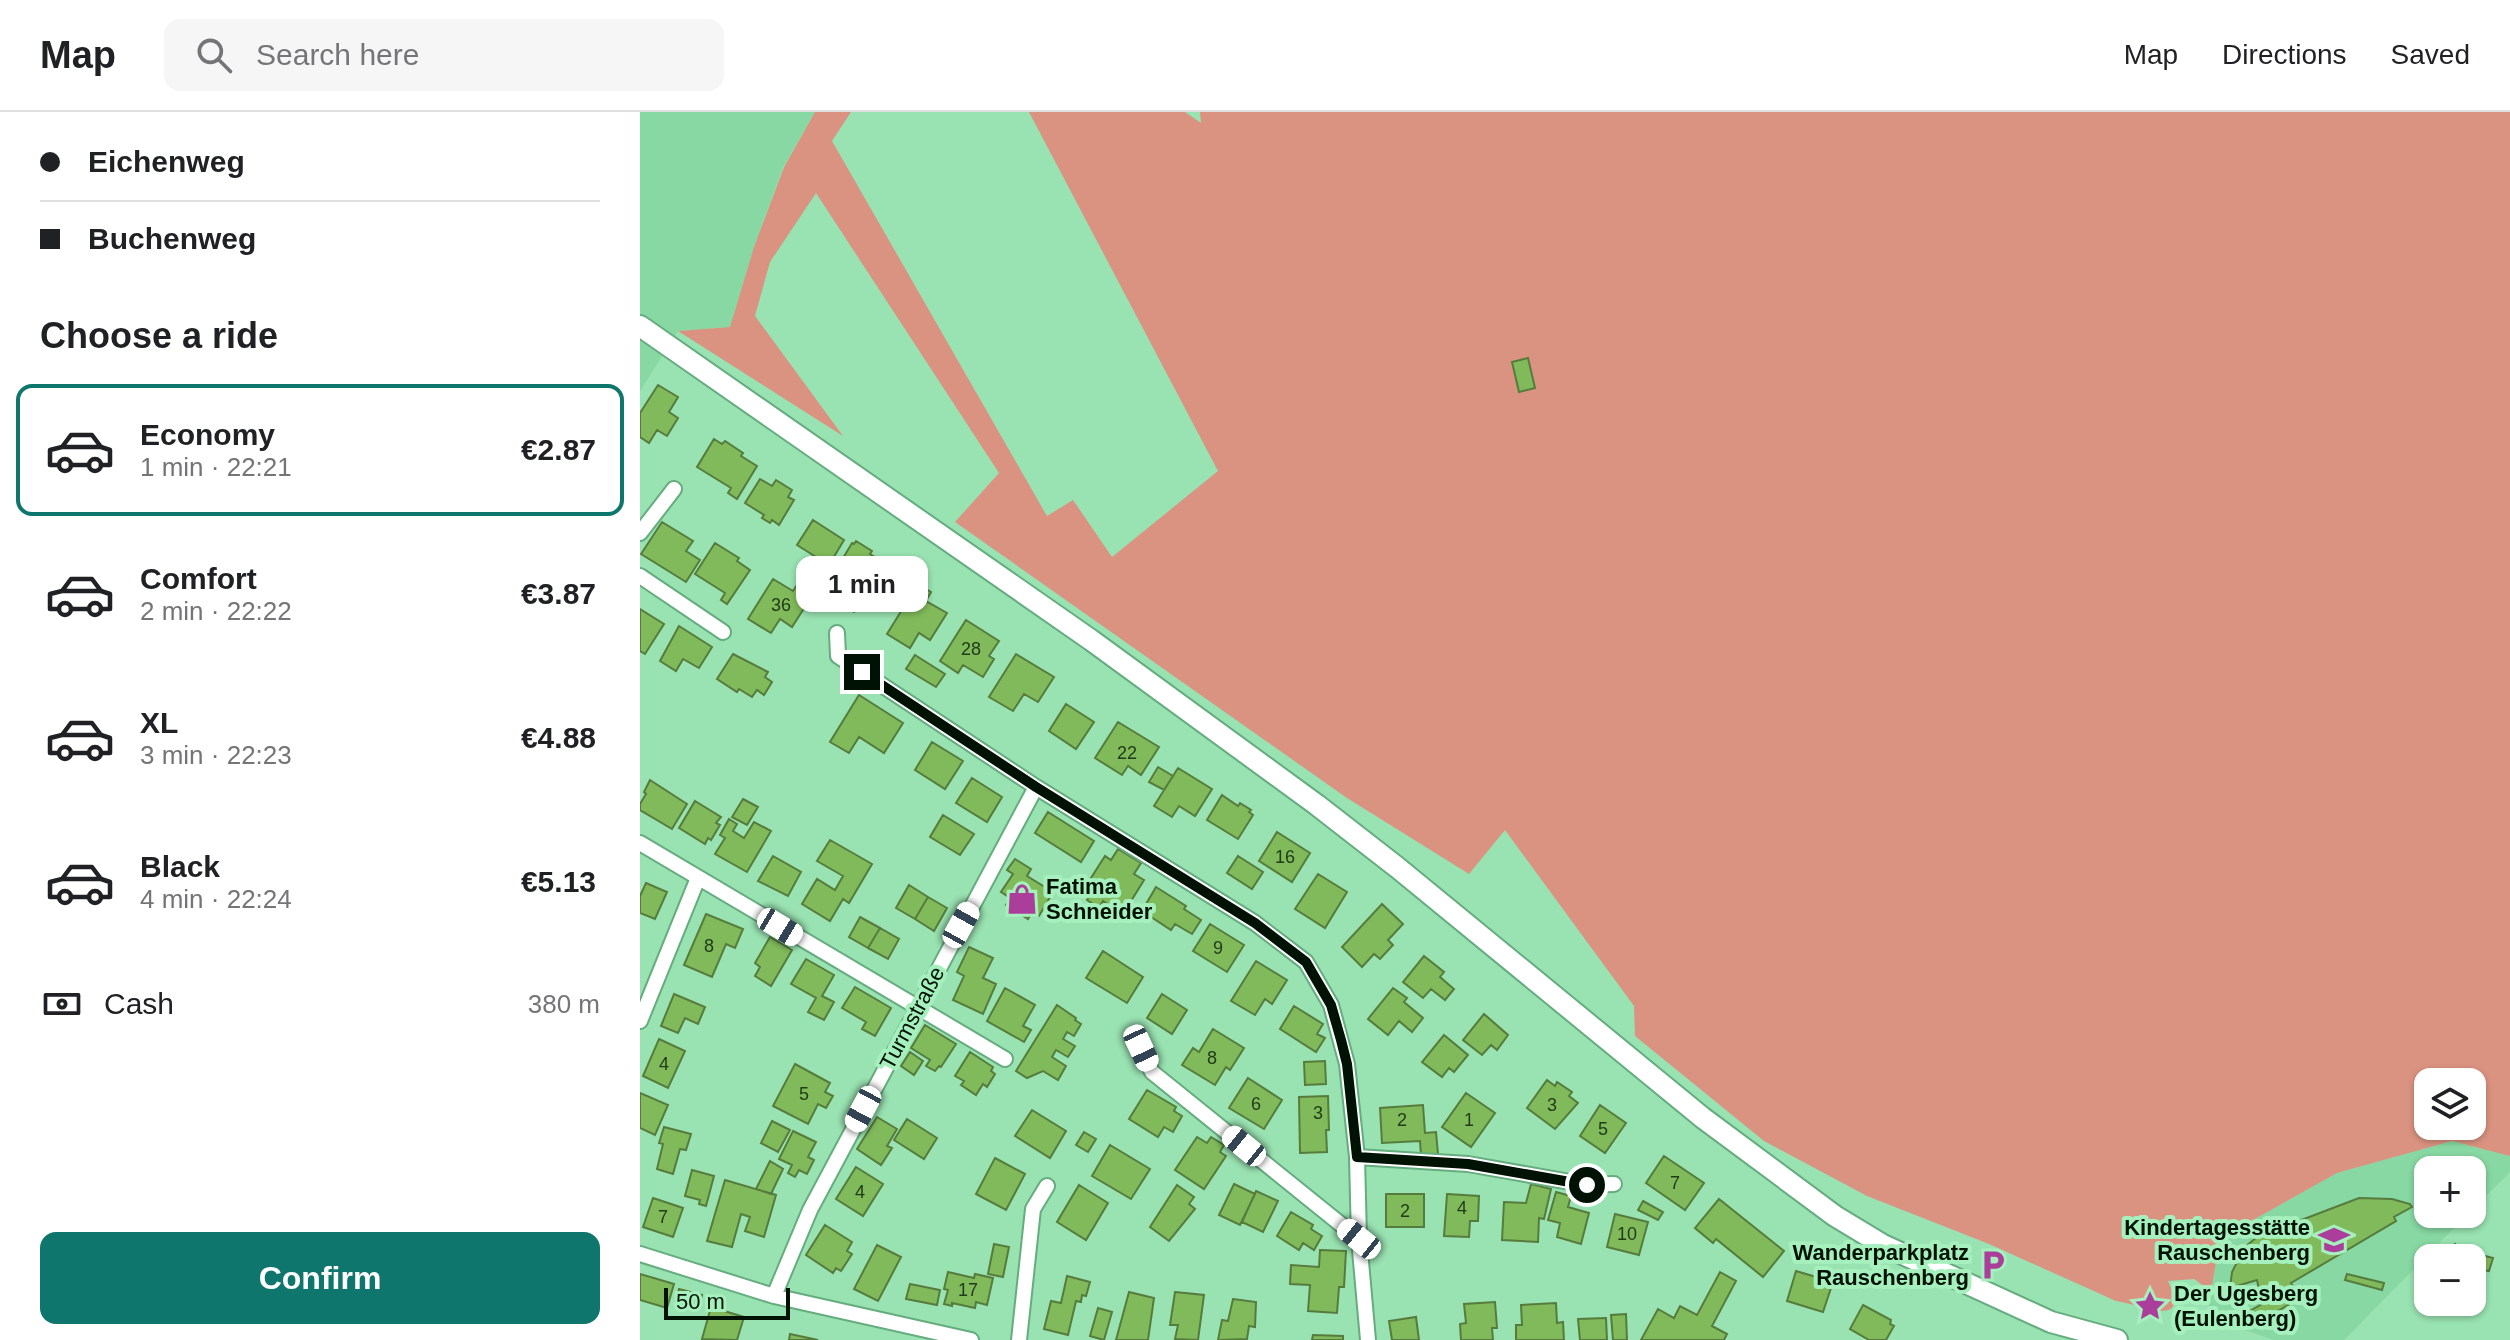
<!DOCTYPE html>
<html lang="en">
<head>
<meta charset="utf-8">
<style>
  :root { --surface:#fff; --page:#f6f6f6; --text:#202124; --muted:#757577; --line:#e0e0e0; --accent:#0f766e }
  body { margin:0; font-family:Helvetica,sans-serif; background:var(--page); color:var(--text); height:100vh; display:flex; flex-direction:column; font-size:30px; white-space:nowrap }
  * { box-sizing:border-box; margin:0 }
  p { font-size:26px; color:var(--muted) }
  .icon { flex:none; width:44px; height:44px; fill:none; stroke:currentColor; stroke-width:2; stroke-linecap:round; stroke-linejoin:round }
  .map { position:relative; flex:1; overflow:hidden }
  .side { display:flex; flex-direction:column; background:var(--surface); width:640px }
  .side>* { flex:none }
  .guide { display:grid; align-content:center; height:176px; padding:0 40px; background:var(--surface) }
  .tools { position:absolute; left:1774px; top:956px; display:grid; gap:16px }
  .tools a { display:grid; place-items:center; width:72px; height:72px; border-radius:16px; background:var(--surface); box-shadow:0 2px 6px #0004; font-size:40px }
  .scale { position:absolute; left:24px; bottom:20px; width:126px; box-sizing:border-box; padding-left:8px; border:4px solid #001204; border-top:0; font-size:22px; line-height:28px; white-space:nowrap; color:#001204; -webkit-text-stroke:6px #a6f0be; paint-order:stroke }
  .end { position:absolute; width:36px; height:36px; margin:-18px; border:10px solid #001204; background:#fff; box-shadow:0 0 0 4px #fff }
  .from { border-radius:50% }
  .bubble { position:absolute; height:56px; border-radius:16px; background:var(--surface); box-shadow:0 2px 6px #0004; font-size:26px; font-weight:600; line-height:56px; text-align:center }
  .car { position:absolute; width:24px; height:48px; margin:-24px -12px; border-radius:10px; box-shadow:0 0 6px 2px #0007; background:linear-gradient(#fff 24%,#345 0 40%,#fff 0 76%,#345 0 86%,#fff 0) }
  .guide b { display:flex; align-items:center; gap:28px; height:76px; font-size:30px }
  .guide b+b { border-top:2px solid var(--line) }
  .guide i { width:20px; height:20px; background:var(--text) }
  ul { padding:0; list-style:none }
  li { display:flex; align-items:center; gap:24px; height:132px; margin:0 16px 12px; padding:0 24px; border:4px solid transparent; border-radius:16px }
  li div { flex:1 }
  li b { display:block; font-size:30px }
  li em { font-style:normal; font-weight:600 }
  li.active { border-color:var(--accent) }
  li>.icon { width:72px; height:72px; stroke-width:1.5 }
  h2 { padding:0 40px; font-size:36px; line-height:96px }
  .pay { display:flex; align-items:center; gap:20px; height:88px; padding:0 40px; font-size:30px }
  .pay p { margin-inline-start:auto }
  .action { display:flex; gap:16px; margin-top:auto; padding:16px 40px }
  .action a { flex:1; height:92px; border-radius:16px; background:var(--accent); color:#fff; font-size:32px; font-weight:600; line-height:92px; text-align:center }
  header { display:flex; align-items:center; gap:48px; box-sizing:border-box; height:112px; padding:0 40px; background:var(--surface); border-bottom:2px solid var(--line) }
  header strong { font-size:38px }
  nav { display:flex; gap:44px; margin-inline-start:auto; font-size:28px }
  .search { width:560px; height:72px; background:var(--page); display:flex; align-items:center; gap:20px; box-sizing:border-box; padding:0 28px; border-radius:16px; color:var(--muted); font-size:30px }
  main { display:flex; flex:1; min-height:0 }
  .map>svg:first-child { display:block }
  .built { fill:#87d8a2 }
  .green { fill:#db9381; fill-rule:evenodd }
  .building { fill:#80ba5a; stroke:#567c3d; stroke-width:2 }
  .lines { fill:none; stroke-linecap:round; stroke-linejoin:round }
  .street-casing { stroke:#65ac7e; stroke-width:18 }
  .secondary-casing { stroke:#65ac7e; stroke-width:24 }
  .street { stroke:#fff; stroke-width:14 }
  .secondary { stroke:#fff; stroke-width:20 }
  .route { stroke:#001204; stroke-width:10 }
  .labels { text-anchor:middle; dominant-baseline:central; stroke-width:8; stroke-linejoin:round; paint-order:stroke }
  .number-label { font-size:18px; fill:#203c1a }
  .poi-label { font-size:22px; font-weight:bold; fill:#001204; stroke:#a6f0be; text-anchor:start }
  .street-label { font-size:22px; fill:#001204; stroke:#a6f0be }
</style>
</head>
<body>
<header>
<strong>Map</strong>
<div class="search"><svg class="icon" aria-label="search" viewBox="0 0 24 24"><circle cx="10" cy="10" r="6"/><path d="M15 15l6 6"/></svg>Search here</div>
<nav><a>Map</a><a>Directions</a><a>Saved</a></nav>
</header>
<main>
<section class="side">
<div class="guide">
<b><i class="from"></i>Eichenweg</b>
<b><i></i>Buchenweg</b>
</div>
<h2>Choose a ride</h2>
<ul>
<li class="active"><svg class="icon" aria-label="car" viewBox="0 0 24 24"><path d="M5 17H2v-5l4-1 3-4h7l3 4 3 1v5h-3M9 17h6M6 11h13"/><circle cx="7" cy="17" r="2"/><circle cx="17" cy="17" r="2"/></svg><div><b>Economy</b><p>1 min · 22:21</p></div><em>€2.87</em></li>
<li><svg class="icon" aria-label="car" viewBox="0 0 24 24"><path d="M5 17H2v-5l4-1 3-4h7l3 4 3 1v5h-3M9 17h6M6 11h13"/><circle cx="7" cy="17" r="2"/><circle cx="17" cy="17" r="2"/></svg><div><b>Comfort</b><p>2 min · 22:22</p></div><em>€3.87</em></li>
<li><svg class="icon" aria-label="car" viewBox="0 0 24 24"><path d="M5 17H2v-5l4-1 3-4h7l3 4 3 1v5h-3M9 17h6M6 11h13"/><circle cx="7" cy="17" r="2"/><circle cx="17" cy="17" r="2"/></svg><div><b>XL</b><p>3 min · 22:23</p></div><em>€4.88</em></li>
<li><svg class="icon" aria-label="car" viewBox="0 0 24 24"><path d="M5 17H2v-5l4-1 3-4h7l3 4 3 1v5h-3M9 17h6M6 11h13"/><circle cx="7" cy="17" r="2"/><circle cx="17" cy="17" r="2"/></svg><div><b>Black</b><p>4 min · 22:24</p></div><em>€5.13</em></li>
</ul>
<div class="pay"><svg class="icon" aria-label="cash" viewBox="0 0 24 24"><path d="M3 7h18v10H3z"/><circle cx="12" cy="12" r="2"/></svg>Cash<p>380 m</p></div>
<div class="action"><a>Confirm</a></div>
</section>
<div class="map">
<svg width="1870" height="1228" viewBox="0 0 1870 1228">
  <rect width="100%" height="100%" fill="#99e2b1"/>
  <path class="built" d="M0,0h175l-32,55 -29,80 -24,80 -52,4 -38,60z
    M1812,1029l58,15v16l-38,38v-40h-44v44h40l-124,126h-70l-67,-23 11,-67 17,-20 102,-57z"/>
  <path class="green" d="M175,0h36l-19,29 215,375 26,-16 39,57 106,-86 -189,-359h156l16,11 -1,-11h1310v1044l-58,-15 -115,32 -102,57 -17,21 -7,40 -17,-12 -26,2c24,50 -28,23 -52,20l-127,-57 -122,-48 -103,-55 -129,-105 -1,-30 -129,-176 -36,44 -122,-76 -392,-276 44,-49 -183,-280 -46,69 -15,54 88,120 -165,-105 52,-4 24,-80 30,-80zM1788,970h44v44h-44z"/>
  <path class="building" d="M888,246l7,30 -16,4 -7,-30z
    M18,273l20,12 -9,15 9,6 -11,18 -10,-6 -8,13 -9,-6v-24z
    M74,327l8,5 3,-3 18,12 -2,3 16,10 -20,33 -9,-6 3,-5 -34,-21z
    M120,367l12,7 4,-6 16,10 -4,7 6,3 -15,25 -7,-5 -2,3 -8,-5 2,-3 -19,-12z
    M173,408l31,20 -15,25 -32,-20z
    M22,410l31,19 -7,10 14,9 -14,22 -45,-28z
    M216,429l16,10 -2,3 5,3 -19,32 -23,-14 19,-32 2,1z
    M75,431l24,15 -2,3 13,9 -23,34 -6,-4 4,-7 -30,-19z
    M242,454l22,13 -19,31 -22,-13z
    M133,467l20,12 8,-12 16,9 -25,39 -12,-8 -9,14 -23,-14z
    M278,472l13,8 -5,9 21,12 -17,27 -11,-7 -9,15 -23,-14z
    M210,483l11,7 -7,10 -10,-6z
    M0,497l24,15 -19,30 -5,-3z
    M326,508l33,21 -10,15 5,3 -11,18 -20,-12 -5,8 -18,-12z
    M39,514l33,21 -13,21 -16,-9 -7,12 -16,-10z
    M93,542l35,18 -3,5 7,5 -8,13 -7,-5 -5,7 -13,-8 -2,3 -20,-13z
    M376,542l38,23 -16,25 -14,-8 -11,17 -24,-14z
    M275,543l30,19 -9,13 -30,-18z
    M219,583l44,28 -19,30 -25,-16 -10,16 -19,-11z
    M426,592l28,18 -18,27 -27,-18z
    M478,610l41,25 -18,28 -13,-9 -6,9 -27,-17z
    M292,630l31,19 -18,28 -30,-19z
    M518,655l15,9 -9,14 -15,-8z
    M538,656l34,21 -17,27 -16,-10 -7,11 -18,-11z
    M332,666l30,19 -15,25 -31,-19z
    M10,668l37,24 -15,25 -32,-19v-6l6,-10 -2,-2z
    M582,683l16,11 2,-3 11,7 -2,2 4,3 -15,24 -31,-19z
    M103,687l15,8 -11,18 -15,-8z
    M55,689l26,16 -5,6 4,2 -9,15 -3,-2 -3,6 -26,-16z
    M408,700l46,29 -13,21 -46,-29z
    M303,703l31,19 -14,21 -30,-18z
    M89,707l8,5 -4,7 11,7 10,-16 17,9 -24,41 -32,-18 10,-16 -5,-3z
    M637,720l33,21 -18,29 -33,-21z
    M190,728l42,24 -23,39 -6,-4 -13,22 -28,-17 15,-25 18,11 8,-14 -26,-15z
    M478,737l23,14 -7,11 10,6 -21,34 -20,-13 -4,7 -12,-8 4,-6 -7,-5 21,-33 6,4z
    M133,744l28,16 -13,24 -30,-15z
    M598,744l25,16 -11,17 -25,-16z
    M375,747l16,10 -4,7 26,16 -14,24 -7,-4 -4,7 -22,-14 4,-7 -9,-6 12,-18 -6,-4z
    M678,762l29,18 -22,36 -30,-19z
    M6,771l21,9 -12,27 -15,-6v-17z
    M269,773l19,12 -13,22 -19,-11z
    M516,775l30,19 -2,3 17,11 -9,14 -17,-10 -4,6 -29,-19z
    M288,785l19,11 -13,23 -19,-12z
    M742,792l21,20 -15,16 5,5 -13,14 -6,-5 -12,13 -20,-20z
    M66,802l37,15 -8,19 -9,-4 -14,33 -28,-12z
    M220,805l20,11 -12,20 -19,-11z
    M570,812l34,21 -17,27 -34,-21z
    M240,816l19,11 -11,20 -20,-11z
    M130,825l22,13 -21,36 -16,-10 5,-9 -5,-4z
    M329,835l24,11 -10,20 13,6 -13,30 -30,-14 11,-24 -7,-4z
    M463,839l40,26 -16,26 -41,-25z
    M784,844l20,16 -4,5 14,12 -9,11 -14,-11 -8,9 -20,-16z
    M166,847l28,16 -12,21 12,6 -10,18 -16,-8 8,-14 -25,-14z
    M616,849l31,19 -15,24 -7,-5 -10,16 -24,-14z
    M215,875l36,21 -16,28 -13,-7 4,-7 -24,-14z
    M365,876l30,17 -12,21 8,4 -7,12 -37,-21z
    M753,876l14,10 -3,4 19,16 -11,14 -13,-11 -11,14 -20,-16z
    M34,882l31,13 -7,17 -13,-6 -7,15 -17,-7z
    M522,882l25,16 -15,24 -25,-16z
    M417,893l19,13 -1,2 6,4 -7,12 -7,-4 -4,7 12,7 -7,11 -12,-7 -4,7 14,9 -8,14 -15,-9 -16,7 -11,-7z
    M654,894l29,18 -6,10 8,4 -9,14 -36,-23z
    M844,902l24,21 -11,15 -6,-5 -9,10 -19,-15z
    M285,913l31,19 -15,23 -2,-1 -4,5 -9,-5 4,-6 -19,-12z
    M573,917l31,19 -14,22 -4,-3 -11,18 -33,-20 11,-17 6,4z
    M804,923l24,20 -14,17 -5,-4 -7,9 -20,-15z
    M19,927l26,12 -17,37 -25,-12z
    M270,940l13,9 -9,14 -13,-9z
    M330,940l23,15 -2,4 4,3 -8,13 -4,-3 -7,11 -15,-10 3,-4 -9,-5z
    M685,949l1,23 -21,1 -1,-23z
    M155,952l35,19 -5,9 8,4 -7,12 -8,-4 -10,20 -35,-18z
    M608,966l34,22 -18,29 -35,-21z
    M907,968l8,6 2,-4 15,10 -3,4 9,7 -23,26 -28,-21z
    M507,978l29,17 -2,4 8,5 -9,16 -9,-5 -6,10 -29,-18z
    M0,981l28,12 -13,30 -15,-7z
    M826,981l29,20 -24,34 -29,-20z
    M688,984l1,34h-3l1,22 -27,1 -1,-56z
    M783,993l2,28 11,-1 2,22 -17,1 -1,-14 -38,2 -2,-35z
    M960,993l26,18 -21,30 -25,-17z
    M392,998l34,21 -16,27 -35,-22z
    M237,1005l20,12 -10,17 5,2 -11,17 -24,-16z
    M267,1007l30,19 -13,21 -30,-19z
    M132,1009l18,9 -12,22 -17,-9z
    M24,1015l27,7 -5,16 -6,-1 -7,25 -16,-5 6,-25 -4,-1z
    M153,1019l23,11 -8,15 6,3 -7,14 -8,-4 -4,7 -7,-4 4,-8 -13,-6z
    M444,1020l12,7 -8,13 -12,-7z
    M557,1025l10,6 4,-6 13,8 -4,7 6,4 -22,33 -29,-19z
    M470,1033l40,24 -19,30 -39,-23z
    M1024,1044l40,27 -19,27 -39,-27z
    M355,1046l30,16 -19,36 -30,-16z
    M130,1049l13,8 -12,25 -15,-5z
    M216,1055l27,17 -20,32 -27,-17z
    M52,1058l22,6 -8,30 -7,-2 1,-4 -15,-4z
    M85,1068l51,15 -12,42 -19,-6 5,-14 -9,-3 -9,33 -25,-6z
    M594,1072l21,10 -15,31 -21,-10z
    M891,1072l20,5 -7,30 -5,-1 -1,24 -36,-2 2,-38 22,1z
    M439,1073l29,18 -22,37 -29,-18z
    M537,1073l17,12 -5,7 6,5 -26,32 -19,-14z
    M616,1079l22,10 -15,31 -21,-10z
    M916,1080l15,4 -3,11 21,6 -8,31 -24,-7 3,-14 -12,-3z
    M746,1082h38v33h-38z
    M807,1082l32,2 -1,25h-8l-1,16 -25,-1z
    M13,1086l30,10 -10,29 -30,-10z
    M1719,1086l33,1 18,5 2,3 -18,10 2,4 -105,62 4,7 7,-4 5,8 -53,31 -8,-12 16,-9 -5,-24 -27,8 2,-16 13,-25 12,-10z
    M1079,1087l65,52 -21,26 -47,-38 -3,4 -18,-15z
    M1003,1089l20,11 -5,8 -20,-10z
    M651,1100l22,13 -2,4 11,7 -8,14 -11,-7 -4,7 -22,-14z
    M975,1102l33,8 -9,33 -32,-8z
    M185,1113l27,17 -5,9 5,3 -11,17 -5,-3 -3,5 -27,-18z
    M354,1132l15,3 -6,30 -15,-3z
    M1815,1132l6,6 32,8 -4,13 -6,-1 -3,15 -8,-1v-26h-32z
    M237,1133l24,12 -23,44 -24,-12z
    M680,1138l26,1 -2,36h-5l-2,26 -29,-2 2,-26 -20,-1 1,-19 28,2z
    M1156,1159l37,11 -10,30 -36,-11z
    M308,1160l26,6 1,-4 18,4 -6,27 -11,-3 -1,6 -23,-5v3l-8,-2 4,-14 -4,-1z
    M1080,1160l16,9 -24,45 15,8 -3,6h-83l17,-31 16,9 6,-12 17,9z
    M0,1162l34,10 -7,24 -27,-8z
    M1707,1162l37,9 -2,7 -37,-10z
    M427,1164l23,6 -4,14 -4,-1 -1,7 -5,-1 -8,34 -24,-6 7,-28 10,2z
    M270,1172l30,6 -3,15 -31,-6z
    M39,1177l23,6 -4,14 -23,-6z
    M489,1180l25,6 -6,42h-32z
    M535,1180l29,3 -6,45 -23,-1 3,-14h-8z
    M593,1187l23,3 -1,25 -6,-1 -2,13 -29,1 4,-20 6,1z
    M855,1190l2,26h-5l1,12h-32l-1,-16 6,-1 -2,-19z
    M916,1191l1,20 6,-1 1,18h-48v-15h6l-1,-20z
    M1223,1193l28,15 -1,4 4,2 -8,14h-17l-19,-11z
    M71,1195l33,10 -7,23 -35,-1z
    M458,1196l14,4 -8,28 -14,-4z
    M986,1202l1,26h-14l-2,-25z
    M776,1205l3,23h-27l-3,-19z
    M966,1206l1,22h-27l-2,-21z
    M150,1222l28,6h-29z
    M673,1223l30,1v4h-31z"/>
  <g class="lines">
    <defs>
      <path id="street" d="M0,421l34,-44
        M0,464l83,56
        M197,521l1,23 198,131 219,136 51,39 25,43 16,59 10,93 2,82 9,101
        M0,731l365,216
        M0,909l58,-143
        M501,936l11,24 207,167
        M717,1045l111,7 119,21 27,-1
        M0,1142l134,42 197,44
        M134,1184l36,-86 226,-423
        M379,1228l14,-131 14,-23"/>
      <path id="secondary" d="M0,214l451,314 226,165 81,63 305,250 132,98 48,29 168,77 66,18"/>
    </defs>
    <use href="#street" class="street-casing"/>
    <use href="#secondary" class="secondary-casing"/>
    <use href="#street" class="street"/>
    <use href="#secondary" class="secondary"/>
  </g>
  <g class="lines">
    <path class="route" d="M222,560l174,115 219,136 51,39 25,43 10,35 6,24 10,93 111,7 119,21"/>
  </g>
  <defs>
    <symbol id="shop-bare" viewBox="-9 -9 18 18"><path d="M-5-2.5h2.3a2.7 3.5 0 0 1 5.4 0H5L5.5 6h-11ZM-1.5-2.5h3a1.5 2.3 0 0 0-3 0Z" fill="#ac3e9b" stroke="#a6f0be" stroke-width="2.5" paint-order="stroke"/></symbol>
    <symbol id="school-bare" viewBox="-9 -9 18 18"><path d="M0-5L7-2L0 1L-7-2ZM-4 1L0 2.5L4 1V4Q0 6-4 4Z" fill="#ac3e9b" stroke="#a6f0be" stroke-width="2.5" paint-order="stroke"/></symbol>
    <symbol id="parking-bare" viewBox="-9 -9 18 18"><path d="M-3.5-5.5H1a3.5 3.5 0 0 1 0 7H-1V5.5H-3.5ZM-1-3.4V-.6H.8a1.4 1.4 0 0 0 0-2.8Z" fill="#ac3e9b" stroke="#a6f0be" stroke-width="2.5" paint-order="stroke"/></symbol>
    <symbol id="sight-bare" viewBox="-9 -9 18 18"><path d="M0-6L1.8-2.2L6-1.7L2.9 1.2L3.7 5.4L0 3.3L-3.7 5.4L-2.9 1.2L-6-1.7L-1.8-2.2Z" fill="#ac3e9b" stroke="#a6f0be" stroke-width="2.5" paint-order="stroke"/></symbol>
  </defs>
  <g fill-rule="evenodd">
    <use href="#shop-bare" x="360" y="765" width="44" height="44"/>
    <use href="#school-bare" x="1672" y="1106" width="44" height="44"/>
    <use href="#parking-bare" x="1331" y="1131" width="44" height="44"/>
    <use href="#sight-bare" x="1488" y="1172" width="44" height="44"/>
  </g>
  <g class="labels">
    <g class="number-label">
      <text x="141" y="493">36</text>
      <text x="331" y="537">28</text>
      <text x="487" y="641">22</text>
      <text x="645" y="745">16</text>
      <text x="69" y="834">8</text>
      <text x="578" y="836">9</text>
      <text x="572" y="946">8</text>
      <text x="24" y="952">4</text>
      <text x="164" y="982">5</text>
      <text x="616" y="992">6</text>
      <text x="912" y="993">3</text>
      <text x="678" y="1001">3</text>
      <text x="762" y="1008">2</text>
      <text x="829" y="1008">1</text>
      <text x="963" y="1017">5</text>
      <text x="1035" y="1071">7</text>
      <text x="220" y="1080">4</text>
      <text x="822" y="1096">4</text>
      <text x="765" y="1099">2</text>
      <text x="23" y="1105">7</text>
      <text x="987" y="1122">10</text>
      <text x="328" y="1178">17</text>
    </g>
    <g class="poi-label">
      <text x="406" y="774">Fatima<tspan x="406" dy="25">Schneider</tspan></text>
      <text x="1670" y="1115" text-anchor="end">Kindertagesstätte<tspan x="1670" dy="25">Rauschenberg</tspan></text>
      <text x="1329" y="1140" text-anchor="end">Wanderparkplatz<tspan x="1329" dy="25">Rauschenberg</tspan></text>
      <text x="1534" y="1181">Der Ugesberg<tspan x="1534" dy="25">(Eulenberg)</tspan></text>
    </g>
    <g class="street-label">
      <text transform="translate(272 906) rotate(-62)">Turmstraße</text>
    </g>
  </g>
</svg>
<div class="tools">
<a><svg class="icon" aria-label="layers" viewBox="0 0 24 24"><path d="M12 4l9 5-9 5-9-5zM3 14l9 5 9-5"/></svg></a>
<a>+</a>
<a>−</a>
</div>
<div class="scale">50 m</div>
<i class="end from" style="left:947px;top:1073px"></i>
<i class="end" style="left:222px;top:560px"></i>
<div class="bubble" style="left:156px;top:444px;width:132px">1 min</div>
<i class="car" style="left:321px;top:813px;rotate:29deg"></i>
<i class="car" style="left:140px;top:815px;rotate:121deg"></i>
<i class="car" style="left:501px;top:936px;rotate:155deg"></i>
<i class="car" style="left:223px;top:997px;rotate:208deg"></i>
<i class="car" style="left:604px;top:1034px;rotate:309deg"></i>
<i class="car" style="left:719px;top:1127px;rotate:309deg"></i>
</div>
</main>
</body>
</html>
